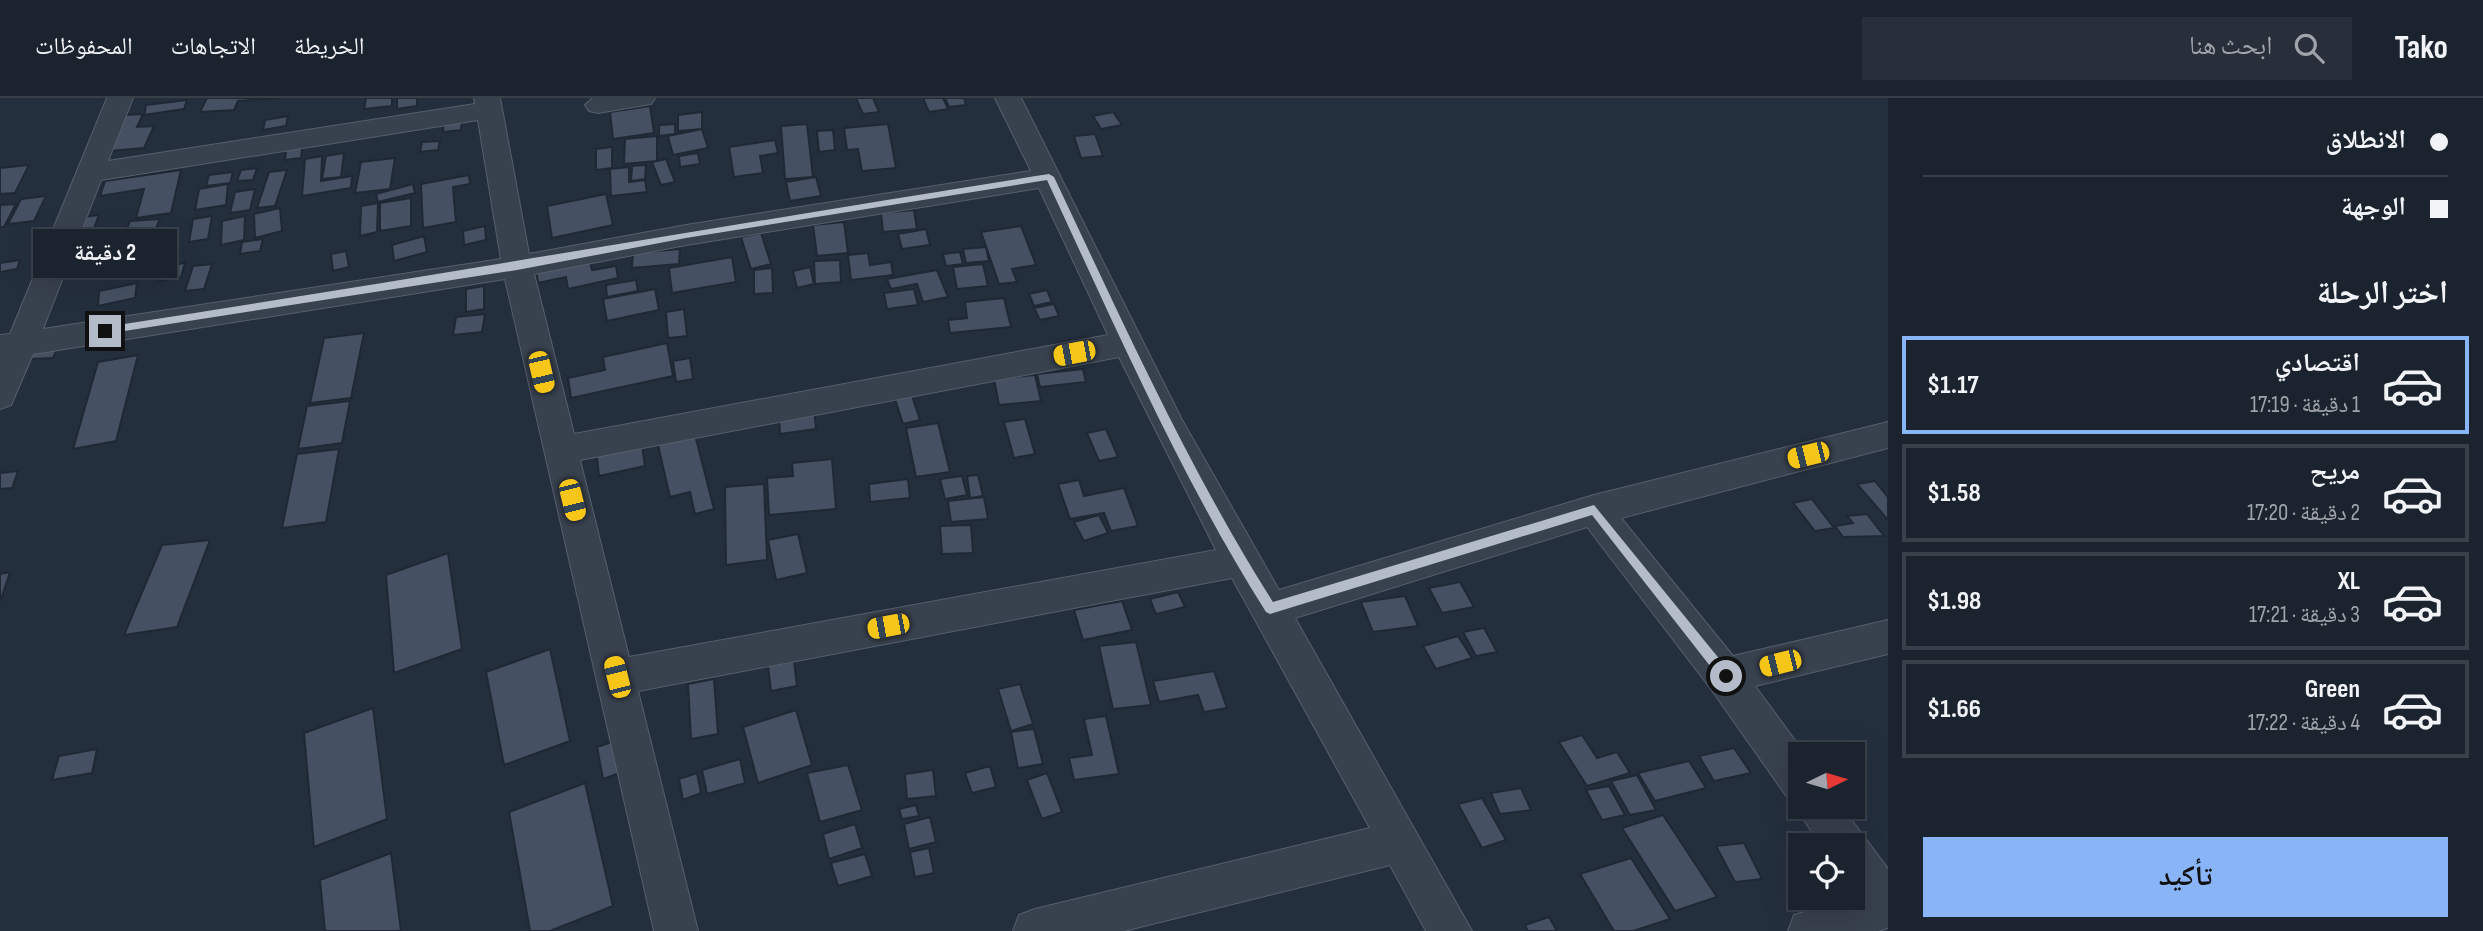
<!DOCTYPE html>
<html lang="ar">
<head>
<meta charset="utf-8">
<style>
  :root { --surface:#1b232e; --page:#282f3a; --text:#f1f3f6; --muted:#a0a4aa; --line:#39404a; --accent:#8ab4f8 }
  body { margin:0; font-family:"Sofia Sans Condensed","Noto Naskh Arabic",sans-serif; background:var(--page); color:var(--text); direction:rtl; height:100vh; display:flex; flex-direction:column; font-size:26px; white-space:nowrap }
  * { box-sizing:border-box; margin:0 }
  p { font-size:23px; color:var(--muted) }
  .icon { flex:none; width:38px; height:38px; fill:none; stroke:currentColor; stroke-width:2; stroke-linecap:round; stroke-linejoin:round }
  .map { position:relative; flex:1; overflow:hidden; direction:ltr }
  .side { display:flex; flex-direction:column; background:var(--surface); width:595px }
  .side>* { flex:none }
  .banner { display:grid; align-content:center; height:154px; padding:0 35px; background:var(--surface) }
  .needle { width:46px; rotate:85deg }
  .tools { position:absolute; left:1788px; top:644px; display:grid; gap:14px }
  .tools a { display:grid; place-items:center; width:77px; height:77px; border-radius:0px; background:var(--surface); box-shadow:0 7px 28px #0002,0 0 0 2px var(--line); font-size:35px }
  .end { position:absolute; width:32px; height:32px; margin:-16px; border:9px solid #b4bcc9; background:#111; box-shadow:0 0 0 4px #111 }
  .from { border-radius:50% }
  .bubble { position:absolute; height:49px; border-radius:0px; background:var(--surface); box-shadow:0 7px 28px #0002,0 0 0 2px var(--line); font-size:23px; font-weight:700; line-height:49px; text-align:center; direction:rtl }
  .car { position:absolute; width:21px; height:42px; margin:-21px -10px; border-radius:9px; box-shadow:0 0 5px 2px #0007; background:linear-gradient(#f5c518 24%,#345 0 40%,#f5c518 0 76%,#345 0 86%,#f5c518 0) }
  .banner b { display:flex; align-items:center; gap:24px; height:66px; font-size:26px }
  .banner b+b { border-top:2px solid var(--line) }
  .banner i { width:18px; height:18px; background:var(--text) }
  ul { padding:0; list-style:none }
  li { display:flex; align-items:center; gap:21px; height:98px; margin:0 14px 10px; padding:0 21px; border:4px solid var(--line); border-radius:0px }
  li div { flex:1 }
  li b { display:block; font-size:26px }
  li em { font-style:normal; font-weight:700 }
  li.current { border-color:var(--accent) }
  li>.icon { width:63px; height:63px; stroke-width:1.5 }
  h2 { padding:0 35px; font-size:32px; line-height:84px }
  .cta { display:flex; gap:14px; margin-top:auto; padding:14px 35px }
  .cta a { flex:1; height:80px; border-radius:0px; background:var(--accent); color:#111; font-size:28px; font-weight:700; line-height:80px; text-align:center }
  header { display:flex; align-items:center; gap:42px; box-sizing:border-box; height:98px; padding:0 35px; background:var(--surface); border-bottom:2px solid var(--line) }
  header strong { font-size:33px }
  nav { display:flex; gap:38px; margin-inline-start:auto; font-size:24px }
  .search { width:490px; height:63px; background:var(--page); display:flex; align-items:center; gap:18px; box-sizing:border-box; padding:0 24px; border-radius:0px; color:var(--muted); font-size:26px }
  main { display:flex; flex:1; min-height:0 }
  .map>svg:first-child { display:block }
  .building { fill:#455162; stroke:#1f2835; stroke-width:2 }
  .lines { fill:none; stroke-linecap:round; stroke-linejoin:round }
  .street-casing { stroke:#565f6c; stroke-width:2 }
  .street { fill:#38414e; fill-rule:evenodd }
  .route { fill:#b4bcc9 }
</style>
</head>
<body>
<header>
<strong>Tako</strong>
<div class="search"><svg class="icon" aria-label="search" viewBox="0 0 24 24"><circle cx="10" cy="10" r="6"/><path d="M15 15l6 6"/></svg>ابحث هنا</div>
<nav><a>الخريطة</a><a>الاتجاهات</a><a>المحفوظات</a></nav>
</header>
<main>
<section class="side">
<div class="banner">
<b><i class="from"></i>الانطلاق</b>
<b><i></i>الوجهة</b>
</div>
<h2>اختر الرحلة</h2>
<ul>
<li class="current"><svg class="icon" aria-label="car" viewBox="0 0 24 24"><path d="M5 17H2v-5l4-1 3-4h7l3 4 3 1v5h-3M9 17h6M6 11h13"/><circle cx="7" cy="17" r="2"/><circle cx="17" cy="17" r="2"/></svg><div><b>اقتصادي</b><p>1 دقيقة · 17:19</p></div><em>$1.17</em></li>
<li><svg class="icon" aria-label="car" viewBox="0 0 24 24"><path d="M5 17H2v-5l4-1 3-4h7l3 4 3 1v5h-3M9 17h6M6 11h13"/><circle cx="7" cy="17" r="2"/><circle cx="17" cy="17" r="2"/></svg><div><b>مريح</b><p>2 دقيقة · 17:20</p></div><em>$1.58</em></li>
<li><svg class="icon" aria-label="car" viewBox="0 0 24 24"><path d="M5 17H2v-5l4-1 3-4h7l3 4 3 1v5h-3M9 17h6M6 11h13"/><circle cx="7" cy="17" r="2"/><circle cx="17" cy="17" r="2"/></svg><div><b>XL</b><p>3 دقيقة · 17:21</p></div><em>$1.98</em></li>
<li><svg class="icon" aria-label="car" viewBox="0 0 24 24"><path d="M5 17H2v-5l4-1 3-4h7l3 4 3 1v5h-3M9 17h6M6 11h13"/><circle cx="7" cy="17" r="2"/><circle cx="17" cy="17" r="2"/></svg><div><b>Green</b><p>4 دقيقة · 17:22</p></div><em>$1.66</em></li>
</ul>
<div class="cta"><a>تأكيد</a></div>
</section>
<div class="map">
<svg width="1888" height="833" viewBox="0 0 1888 833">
  <rect width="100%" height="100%" fill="#242f3e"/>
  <path class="building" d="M207,0h74l-43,3 -4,9 -34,2z
    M366,0h26v8l-28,3z
    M397,0h20v8l-20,3z
    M856,0h17l6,14 -16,2z
    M923,0h20l5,11 -19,3z
    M945,0h19l2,7 -17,2z
    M187,2l-3,9 -40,6 2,-10z
    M650,8l4,27 -41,6 -3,-27z
    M702,14v17l-24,2v-16z
    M1113,14l9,13 -21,4 -8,-13z
    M143,16l-6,13 17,-1 -10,22 -36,3 16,-36z
    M288,18l-2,10 -23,4 2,-10z
    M462,19l-1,13 -18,2 1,-12z
    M675,26v10l-16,2v-11z
    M807,26l6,53 -28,2 -4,-53z
    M888,26l8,44 -34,3 -4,-22 -11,1 -3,-22z
    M702,31l6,19 -35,7 -5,-19z
    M833,32l2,20 -16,2 -2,-21z
    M1095,36l8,22 -22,2 -7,-22z
    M657,38v25l-33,3 1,-25z
    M303,42l-2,18 -16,2 2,-18z
    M775,42l3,13 -18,3 3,17 -29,4 -5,-30z
    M440,43l-2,9 -18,2 2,-10z
    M612,49v21l-16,2v-21z
    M344,55l-3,24 -19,2 4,-23z
    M698,55l2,11 -20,3 -1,-11z
    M322,58l-1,25 31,-5 -1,12 -49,8 3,-37z
    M395,60l-5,31 -35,4 6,-31z
    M666,61l9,23 -14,3 -9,-23z
    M29,67l-14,28 -15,1v-26z
    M646,67l-1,14 -14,2 1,-15z
    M629,69v15l16,-2 2,12 -36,4 -1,-27z
    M257,70l-4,12 -16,1 4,-11z
    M181,72l-10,43 -35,5 8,-29 -44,7 5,-15z
    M287,72l-12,36 -18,2 12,-36z
    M233,74l-3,11 -24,3 3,-11z
    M469,77l1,9 -17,3 3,35 -33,6 -2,-44z
    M816,79l5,19 -31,5 -4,-19z
    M228,86l-2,21 -31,5 4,-21z
    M413,86l2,9 -37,9 -2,-8z
    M255,91l-5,21 -20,3 5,-21z
    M606,96l7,31 -61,13 -5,-32z
    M46,98l-12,25 -26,3 13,-25z
    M411,100v28l-31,5v-28z
    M378,105l-1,29 -17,4 1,-30z
    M16,106l-12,23h-4v-22z
    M280,110l2,23 -27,7 -1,-24z
    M914,112l3,19 -34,3 -2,-19z
    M99,117l-8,21 -16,1 8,-20z
    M212,118l-4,23 -19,3 4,-23z
    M245,118l-1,24 -23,5 1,-24z
    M160,121l-8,19 -30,2 8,-19z
    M844,124l4,31 -31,3 -4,-31z
    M485,128l1,14 -22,5 -1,-14z
    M1021,128l15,39 -24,4 5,13 -18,2 -18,-52z
    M926,131l4,16 -28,4 -4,-15z
    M761,135l10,31 -20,5 -10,-32z
    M424,138l3,16 -33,9 -2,-16z
    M263,141l-3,12 -20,3 2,-12z
    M986,149l3,14 -23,2 -3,-14z
    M680,151l-1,15 -47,4 1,-15z
    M346,153l3,16 -16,4 -2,-17z
    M960,154l3,12 -17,2 -3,-12z
    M868,155l2,12 21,-3 2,13 -42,5 -3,-25z
    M732,159l4,25 -64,11 -3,-25z
    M589,160l3,12 24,-4 2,12 -50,11 -2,-12 -28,6 -2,-14z
    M20,162l-3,9 -17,3v-9z
    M840,162l1,22 -26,2 -1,-23z
    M185,165l-4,14 -21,4 3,-15z
    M212,166l-8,25 -19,2 8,-25z
    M983,166l5,22 -31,3 -4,-22z
    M810,169l4,17 -17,4 -4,-17z
    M772,170l1,25 -19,1v-24z
    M937,172l11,27 -25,5 -6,-18 -26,5 -4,-10z
    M636,182l2,11 -31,6 -1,-12z
    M137,185l-2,15 -37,8 1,-15z
    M484,188v23l-18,3v-23z
    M655,191l4,21 -52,11 -4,-22z
    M914,191l4,16 -31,4 -3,-16z
    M1047,192l5,12 -18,4 -5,-12z
    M1004,200l7,29 -61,6 -2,-13 19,-2 -2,-16z
    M1054,206l5,12 -19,4 -6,-12z
    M684,211l3,27 -19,2 -2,-26z
    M485,216l-3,18 -29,3 3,-18z
    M364,235l-13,65 -41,5 14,-65z
    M61,243l-8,17 -23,1 8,-16z
    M667,245l6,33 -102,22 -3,-20 37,-8 -2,-13z
    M138,257l-22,86 -43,8 25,-87z
    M690,260l3,21 -17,3 -3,-21z
    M1083,271l3,13 -46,5 -3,-13z
    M1035,277l6,26 -42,4 -5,-26z
    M911,295l9,27 -17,4 -9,-28z
    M350,303l-8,42 -44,6 9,-43z
    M814,310l2,21 -36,5 -1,-21z
    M1025,321l10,35 -21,4 -10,-36z
    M938,325l12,49 -34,5 -10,-49z
    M1106,331l12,28 -19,4 -12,-28z
    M694,333l20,78 -19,5 -5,-22 -20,5 -13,-56z
    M641,341l4,27 -46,10 -3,-28z
    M339,351l-13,73 -44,6 15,-74z
    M832,361l4,50 -67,6 -2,-37 26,-2 -1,-13z
    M18,373l-6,17 -12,1v-16z
    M978,377l5,21 -13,2 -3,-22z
    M962,378l5,19 -22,4 -5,-20z
    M908,381l2,19 -40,4 -1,-18z
    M1079,382l5,16 40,-8 14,38 -27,5 -7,-18 -34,6 -12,-35z
    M1875,383l13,16v23l-31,-36z
    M764,386l3,76 -41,5 -1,-78z
    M984,399l4,22 -37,3 -3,-21z
    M1812,401l22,29 -19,3 -22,-28z
    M1867,416l17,22 -41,1 -8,-11 18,-3 -6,-7z
    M1099,417l9,18 -24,8 -10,-19z
    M971,427l2,28 -31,1 -2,-28z
    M798,436l9,39 -31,7 -8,-40z
    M210,442l-33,87 -53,8 38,-90z
    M448,455l14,96 -68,24 -8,-98z
    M10,474l-10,30v-28z
    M1460,484l14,25 -32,6 -13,-25z
    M1178,494l7,15 -29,7 -6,-15z
    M1405,498l13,30 -45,6 -12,-30z
    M1122,503l10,29 -49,10 -9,-30z
    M1484,530l13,24 -21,4 -13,-24z
    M1458,538l14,22 -36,11 -13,-23z
    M1136,544l15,63 -38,4 -14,-63z
    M550,551l20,92 -66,24 -18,-93z
    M794,563l3,25 -26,5 -3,-25z
    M1214,573l13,37 -23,4 -6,-17 -39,7 -6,-21z
    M714,581l4,55 -27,5 -3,-55z
    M1020,586l13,40 -22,7 -13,-42z
    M373,610l14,111 -73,28 -10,-114z
    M796,612l16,55 -54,18 -15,-56z
    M1106,618l13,58 -45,6 -5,-22 23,-3 -8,-36z
    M1034,631l9,35 -25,4 -7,-36z
    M1582,637l15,23 20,-6 13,21 -43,13 -28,-44z
    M615,643l7,31 -19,7 -6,-32z
    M1734,650l17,25 -37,8 -15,-25z
    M97,651l-5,24 -40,7 7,-24z
    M740,661l5,24 -38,11 -5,-24z
    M1689,663l17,27 -51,13 -17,-28z
    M848,667l14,45 -42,12 -13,-49z
    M990,668l6,21 -24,6 -7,-20z
    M933,672l3,26 -29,3 -2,-25z
    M697,675l4,20 -18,7 -4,-21z
    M1047,675l15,39 -20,7 -15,-39z
    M1637,677l19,35 -26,5 -19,-34z
    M585,685l28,123 -63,25h-20l-21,-119z
    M1609,688l16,29 -23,5 -16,-30z
    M1521,690l10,22 -31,4 -9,-21z
    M1482,700l24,42 -24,8 -24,-44z
    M916,707l3,11 -17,3 -3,-10z
    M1663,717l54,82 -42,14 -53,-83z
    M930,719l6,25 -27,7 -5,-25z
    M855,726l7,24 -33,11 -6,-25z
    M1744,745l18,36 -27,3 -19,-36z
    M929,750l5,25 -19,4 -5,-25z
    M391,755l10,78h-76l-5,-51z
    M865,756l7,22 -34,10 -7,-23z
    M1631,760l39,61 -37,12h-19l-34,-57z
    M1549,819l8,14h-29l-3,-6z"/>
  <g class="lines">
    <defs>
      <path id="street" d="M107,0h26l-25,63 367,-57 -1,-6h26l29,156 157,-29 345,-54 -36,-73h26l161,322 97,170 315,-95 294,-73v26l-267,70 112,138 155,-36v34l-133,32 50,68h-4v53h41l46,62v59l-10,3h-90l6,-16 59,-17v-53h-33l-24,-38 2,-5 -11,-5 -76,-108 -124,-162 -292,91 177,313h-46l-36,-66 -266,66h-111l6,-16 16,-6 335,-81 -138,-250 -594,113 60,240h-44l-149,-652 -472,75 -22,51 -11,4v-74l10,-1zM478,22l23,139 -458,70 58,-149zM1039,90l69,147 -534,99 -40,-160 152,-29zM1119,259l97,193 -587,107 -49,-197z
        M593,0h62l-4,6 -53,9 -9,-2 -4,-6z"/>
    </defs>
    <use href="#street" class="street-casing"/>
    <use href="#street" class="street"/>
  </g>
  <path class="route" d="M1049,76l5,3c68,143 134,291 219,425l321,-97 136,167v8h-9l-129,-165 -322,99 -4,-2c-86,-136 -151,-286 -219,-432l-361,58 -169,32 -412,64 -5,-3 5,-4c315,-49 629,-103 944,-153z"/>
</svg>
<div class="tools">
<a><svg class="needle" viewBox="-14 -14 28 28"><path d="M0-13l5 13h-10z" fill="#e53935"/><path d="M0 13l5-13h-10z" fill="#a0a4aa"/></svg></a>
<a><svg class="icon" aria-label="locate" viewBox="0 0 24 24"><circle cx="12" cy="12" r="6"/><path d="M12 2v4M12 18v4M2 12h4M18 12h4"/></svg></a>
</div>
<i class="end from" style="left:1726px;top:578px"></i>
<i class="end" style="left:105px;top:233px"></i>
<div class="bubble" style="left:33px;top:131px;width:144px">2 دقيقة</div>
<i class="car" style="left:1074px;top:255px;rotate:259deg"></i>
<i class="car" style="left:541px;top:274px;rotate:167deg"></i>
<i class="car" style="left:1808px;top:357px;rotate:256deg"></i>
<i class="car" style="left:572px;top:402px;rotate:166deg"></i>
<i class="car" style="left:888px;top:528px;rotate:259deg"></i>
<i class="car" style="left:1780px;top:565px;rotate:256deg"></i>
<i class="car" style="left:617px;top:579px;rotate:346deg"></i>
</div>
</main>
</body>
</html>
